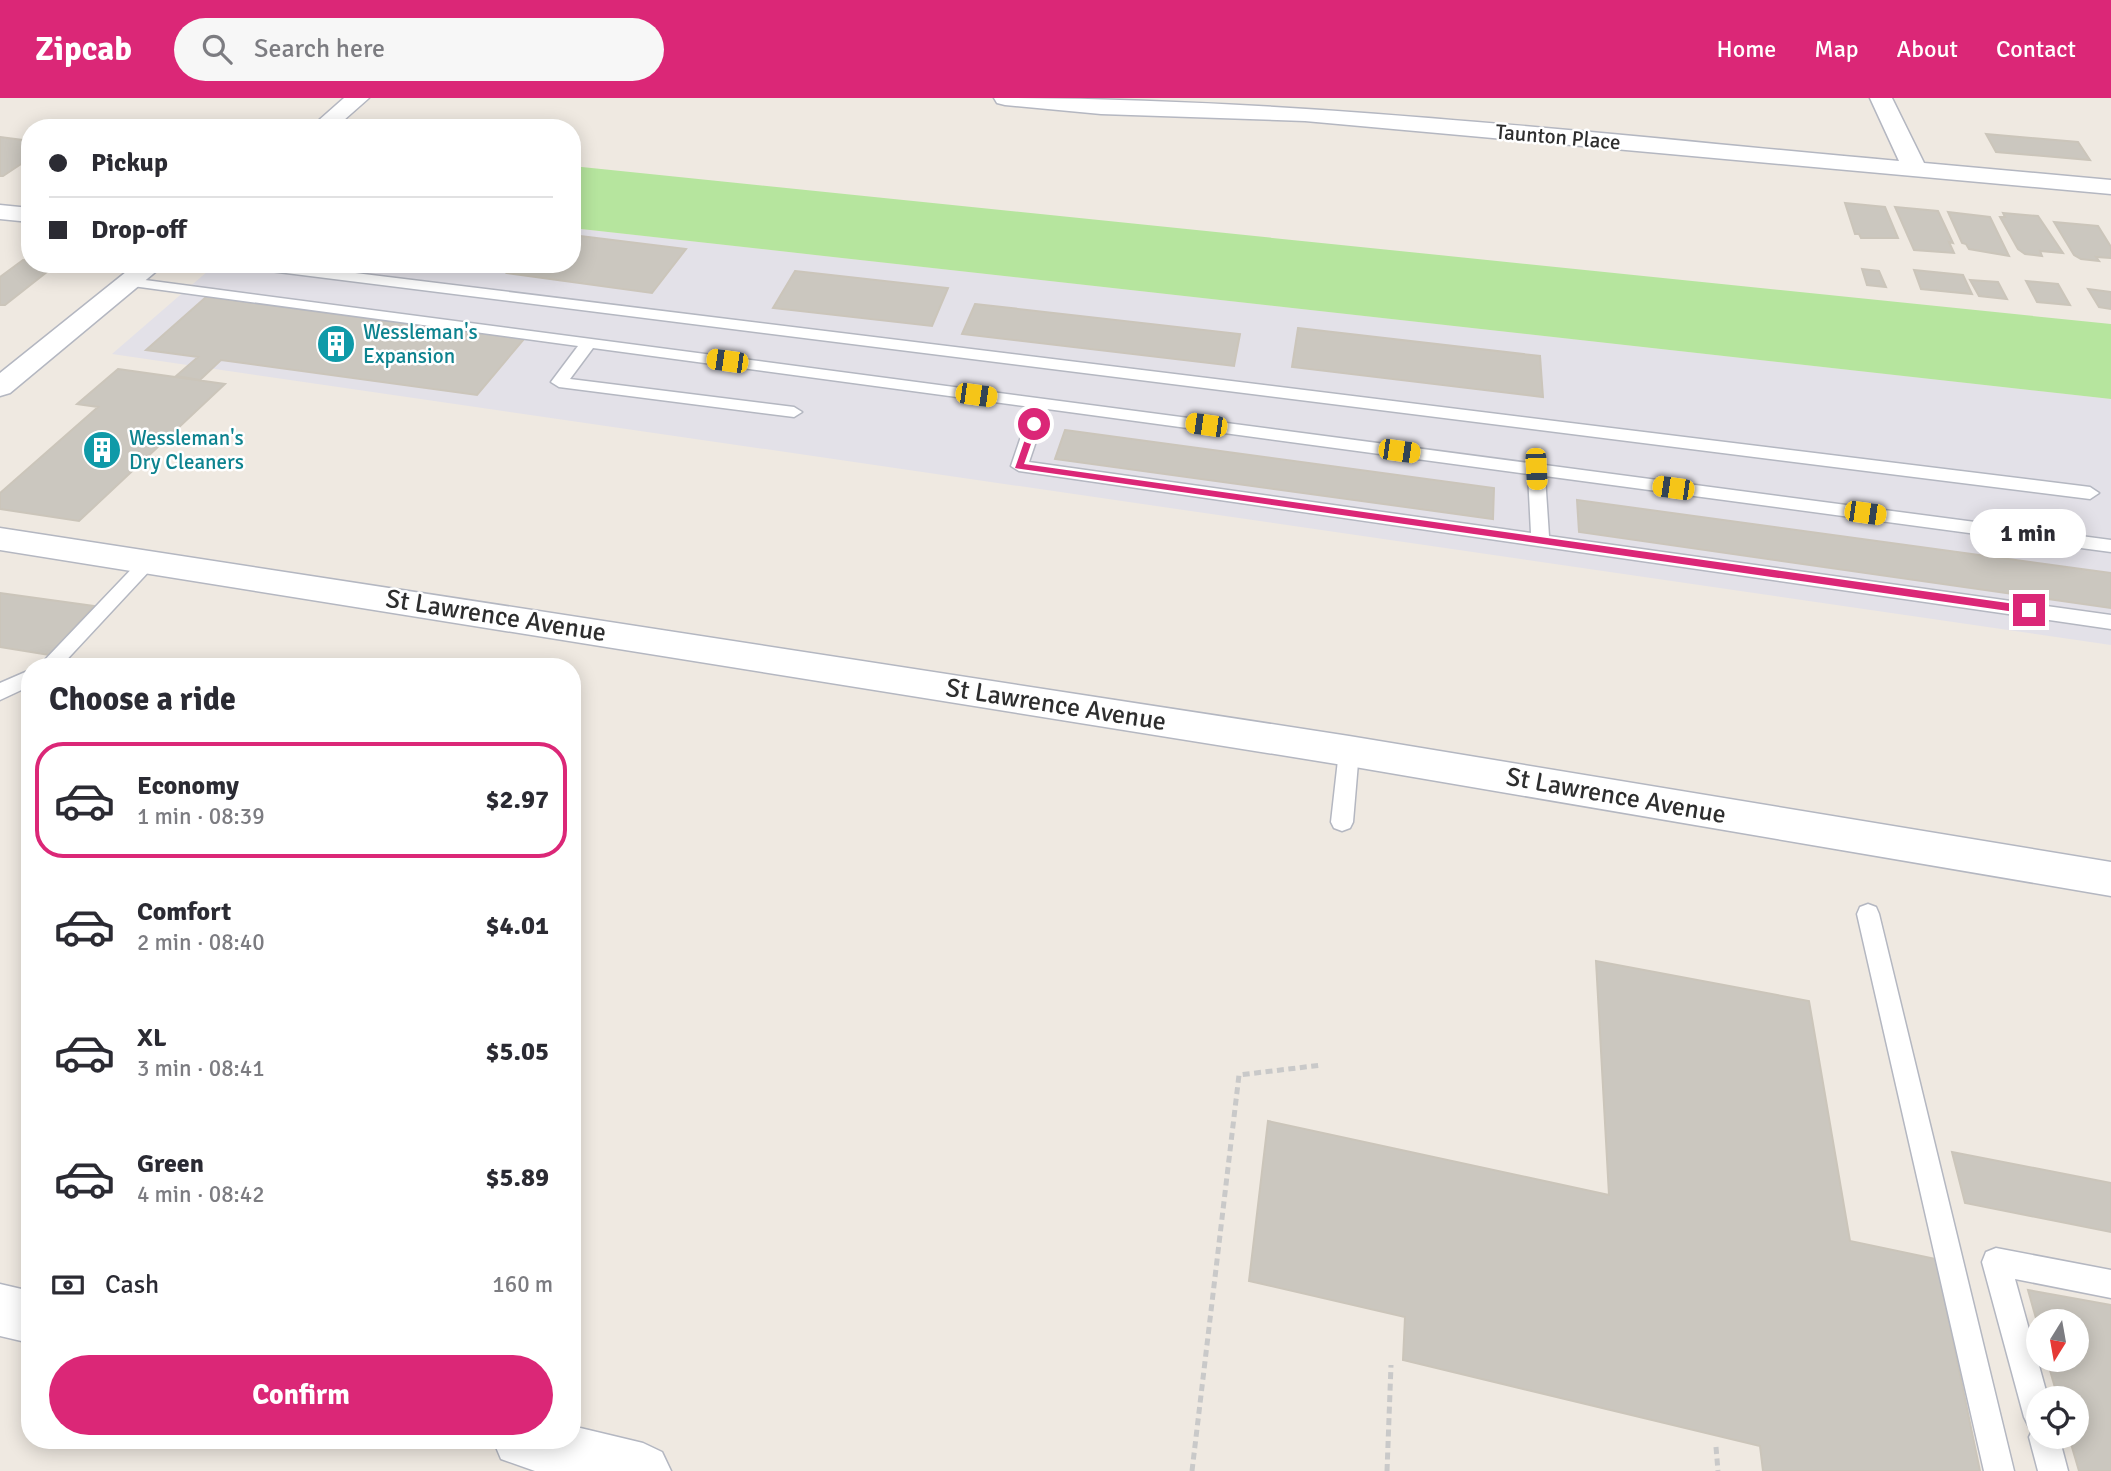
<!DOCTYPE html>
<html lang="en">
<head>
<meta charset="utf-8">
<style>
  :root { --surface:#fff; --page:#f7f7f7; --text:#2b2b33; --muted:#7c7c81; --line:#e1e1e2; --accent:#db2777 }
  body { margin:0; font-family:Signika,sans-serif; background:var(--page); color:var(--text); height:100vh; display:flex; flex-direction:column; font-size:26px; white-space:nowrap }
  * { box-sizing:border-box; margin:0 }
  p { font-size:23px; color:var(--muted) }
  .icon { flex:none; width:38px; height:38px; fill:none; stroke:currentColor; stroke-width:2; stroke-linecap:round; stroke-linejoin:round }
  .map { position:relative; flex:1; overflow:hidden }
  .drawer { position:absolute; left:21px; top:560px; width:560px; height:791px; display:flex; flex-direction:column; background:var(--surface); border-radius:28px; box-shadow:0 4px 18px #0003 }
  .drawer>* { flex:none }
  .hud { position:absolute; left:21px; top:21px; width:560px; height:154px; border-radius:28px; box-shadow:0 4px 18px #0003; display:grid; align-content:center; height:154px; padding:0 28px; background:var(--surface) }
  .needle { width:46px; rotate:191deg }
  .buttons { position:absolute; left:2026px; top:1211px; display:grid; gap:14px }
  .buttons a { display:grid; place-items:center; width:63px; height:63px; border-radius:50%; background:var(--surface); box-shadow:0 4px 18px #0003; font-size:35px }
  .end { position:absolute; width:32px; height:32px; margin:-16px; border:9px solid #db2777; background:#fff; box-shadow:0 0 0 4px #fff }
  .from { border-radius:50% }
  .bubble { position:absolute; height:49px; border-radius:24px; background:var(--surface); box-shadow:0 4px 18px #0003; font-size:23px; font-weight:800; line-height:49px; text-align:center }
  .car { position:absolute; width:21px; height:42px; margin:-21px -10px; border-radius:9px; box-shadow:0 0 5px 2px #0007; background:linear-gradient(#f5c518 24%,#345 0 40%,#f5c518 0 76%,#345 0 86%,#f5c518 0) }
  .hud b { display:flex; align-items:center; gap:24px; height:66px; font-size:26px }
  .hud b+b { border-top:2px solid var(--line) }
  .hud i { width:18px; height:18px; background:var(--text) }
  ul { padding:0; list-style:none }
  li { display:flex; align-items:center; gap:21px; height:116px; margin:0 14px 10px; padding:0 14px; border:4px solid transparent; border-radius:28px }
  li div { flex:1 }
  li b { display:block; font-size:26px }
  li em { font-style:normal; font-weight:800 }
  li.current { border-color:var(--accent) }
  li>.icon { width:63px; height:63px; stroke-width:1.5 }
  h2 { padding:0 28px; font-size:32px; line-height:84px }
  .pay { display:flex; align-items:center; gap:18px; height:77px; padding:0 28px; font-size:26px }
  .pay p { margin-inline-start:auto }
  .primary-button { display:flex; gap:14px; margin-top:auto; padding:14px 28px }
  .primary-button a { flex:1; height:80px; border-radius:42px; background:var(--accent); color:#fff; font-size:28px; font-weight:800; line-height:80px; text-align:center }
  header { display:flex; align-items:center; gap:42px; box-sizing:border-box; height:98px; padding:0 35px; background:var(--accent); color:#fff }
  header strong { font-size:33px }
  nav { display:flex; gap:38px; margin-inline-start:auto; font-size:24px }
  .search { width:490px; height:63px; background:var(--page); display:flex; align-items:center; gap:18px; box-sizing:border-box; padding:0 24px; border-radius:38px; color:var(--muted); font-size:26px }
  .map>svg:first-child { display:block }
  .industrial { fill:#e3e1e8 }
  .green { fill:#b6e59e }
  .building { fill:#cbc7bf; stroke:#cbc5ba; stroke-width:2 }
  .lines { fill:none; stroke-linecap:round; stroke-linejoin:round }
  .service-casing { stroke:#b4b7c1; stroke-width:3 }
  .minor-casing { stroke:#b4b7c1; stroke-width:3 }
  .tertiary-casing { stroke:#b4b7c1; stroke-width:3 }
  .path { stroke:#c9c9c9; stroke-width:5; stroke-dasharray:7 4.5; stroke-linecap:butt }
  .service { fill:#fff; fill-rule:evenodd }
  .minor { fill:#fff; fill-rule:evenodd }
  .tertiary { fill:#fff; fill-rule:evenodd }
  .route { fill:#db2777 }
  .labels { text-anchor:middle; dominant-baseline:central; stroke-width:5; stroke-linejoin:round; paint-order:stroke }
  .far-street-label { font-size:21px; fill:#2e2e2e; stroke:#fff }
  .far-culture-label { font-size:21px; fill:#0d838f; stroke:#fff; text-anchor:start }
  .street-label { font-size:26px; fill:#2e2e2e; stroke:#fff }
</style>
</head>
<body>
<header>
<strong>Zipcab</strong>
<div class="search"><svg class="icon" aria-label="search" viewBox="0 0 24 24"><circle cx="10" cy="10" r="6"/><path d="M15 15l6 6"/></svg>Search here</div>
<nav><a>Home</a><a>Map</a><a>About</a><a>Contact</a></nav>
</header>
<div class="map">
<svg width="2111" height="1373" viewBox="0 0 2111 1373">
  <rect width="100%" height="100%" fill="#efe9e1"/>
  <path class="industrial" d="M572,130l1539,171v246l-1999,-291 104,-90h356z"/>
  <path class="green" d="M572,68l1539,158v75l-1539,-171z"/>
  <path class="building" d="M1986,36l92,8 12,18 -94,-8z
    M0,39l30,4v17l-27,18h-3z
    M1845,105l40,4 13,31h-37l-2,-4h-4z
    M1895,109l43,4 15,32 -4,-1 5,11 -40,-3z
    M1948,114l42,5 19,39 -40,-7 -3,-5 -4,-1z
    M2003,115l35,3 25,37 -23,-2 2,5 -17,-2 -7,-5 -18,-32h5z
    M2054,124l44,4 13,21v11l-15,-1 3,4 -18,-2 -7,-4z
    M572,137l114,14 -34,44 -145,-20 8,-9h57z
    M23,162l7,1v3h27l-52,41h-5v-28z
    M1862,171l17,2 7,16 -19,-2z
    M1914,172l49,5 9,19 -51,-5z
    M795,173l153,17 -16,38 -159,-18z
    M1970,182l28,2 9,17 -28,-3z
    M2026,183l32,3 12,21 -33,-3z
    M2088,191l23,3v17l-12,-2z
    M206,199l318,42 -47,56 -256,-35 -21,20 -24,-4 22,-19 -52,-7z
    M975,206l265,30 -6,32 -272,-32z
    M1298,230l242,28 3,41 -251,-30z
    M118,271l107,15 -146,137 -79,-12v-16l98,-86 -21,-3z
    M1065,332l429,58 -1,31 -438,-60z
    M1577,402l534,73v35l-532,-76z
    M0,495l94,13 -45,49 -49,-8z
    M1596,863l213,40 41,240 86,18 44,212h-217l-3,-25 -357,-86 2,-43 -156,-36 19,-160 341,74z
    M1952,1054l159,31v49l-146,-29z
    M2028,1192l83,15v166h-32l-10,-34h8v-39h-19l-11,-38h30v-39h-38v8z"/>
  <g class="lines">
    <defs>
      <path id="service" d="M239,166h43l1808,223 9,6 -9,6 -1844,-231z
        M130,180l1981,262v12l-566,-76 4,60 562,79v14l-1092,-158 -8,-5 20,-59 -438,-59 -23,31 224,28 8,5 -8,5 -235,-30 -8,-5 27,-36 -453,-61 -2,-3 2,-3zM1047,311l481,65 3,59 -502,-71z
        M148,458l6,2 3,4 -3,4 -94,101h-22l104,-109z
        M30,572v16l-30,14v-17z
        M1349,645l7,2 3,6 -6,71 -3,6 -8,3 -8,-3 -3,-6 8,-71 3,-6z
        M1868,806l8,3 3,7 135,557h-30l-127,-557 3,-7z
        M1996,1150l115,22v28l-96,-19 33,119h-9v39h20l9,34h-30l-9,-34 4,-8 -4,-2 -5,-10 -42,-155 4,-10z"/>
      <path id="minor" d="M994,0c303,0 604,36 905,63l-29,-63h22l32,65 187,17v14l-806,-73 -204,-7 -96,-9 -8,-2z
        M0,107l30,3v14l-30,-3z
        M0,430l1349,208 762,126v34l-762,-130 -1349,-216z
        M0,1186l30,7v52l-30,-7z
        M572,1328l71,17 19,9 9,19h-136l-34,-12 -8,-19h79z"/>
      <path id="tertiary" d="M344,0h25l-34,30h-25z
        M136,166h29l-155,129 -10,3v-23z"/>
    </defs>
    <use href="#service" class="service-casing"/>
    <use href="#minor" class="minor-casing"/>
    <use href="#tertiary" class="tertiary-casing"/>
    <path class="path" d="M1716,1349l2,24
      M1192,1373l47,-396 83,-10
      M1387,1373l4,-106"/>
    <use href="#service" class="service"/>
    <use href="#minor" class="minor"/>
    <use href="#tertiary" class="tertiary"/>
  </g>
  <path class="route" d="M1031,324l7,2 -14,40 1005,142 6,4 -6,4 -1014,-146z"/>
  <defs>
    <symbol id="building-disc" viewBox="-11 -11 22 22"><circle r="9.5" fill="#0f9aa8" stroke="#fff"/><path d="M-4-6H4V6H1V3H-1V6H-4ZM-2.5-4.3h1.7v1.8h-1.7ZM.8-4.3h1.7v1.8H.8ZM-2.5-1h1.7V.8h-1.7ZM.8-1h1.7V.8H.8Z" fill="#fff"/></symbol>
  </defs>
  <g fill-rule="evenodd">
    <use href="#building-disc" x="314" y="224" width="44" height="44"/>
    <use href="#building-disc" x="80" y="330" width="44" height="44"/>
  </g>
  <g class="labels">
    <g class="far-street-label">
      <text transform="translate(1558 39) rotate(5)">Taunton Place</text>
    </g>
    <g class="far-culture-label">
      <text x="363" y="234">Wessleman's<tspan x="363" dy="24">Expansion</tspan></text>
      <text x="129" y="340">Wessleman's<tspan x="129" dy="24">Dry Cleaners</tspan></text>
    </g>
    <g class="street-label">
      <text transform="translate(496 518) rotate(9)">St Lawrence Avenue</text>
      <text transform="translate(1056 607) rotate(9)">St Lawrence Avenue</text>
      <text transform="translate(1616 698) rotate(10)">St Lawrence Avenue</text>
    </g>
  </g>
</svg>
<div class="buttons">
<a><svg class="needle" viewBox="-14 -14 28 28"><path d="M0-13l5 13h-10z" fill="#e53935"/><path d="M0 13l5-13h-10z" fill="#7c7c81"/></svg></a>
<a><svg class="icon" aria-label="locate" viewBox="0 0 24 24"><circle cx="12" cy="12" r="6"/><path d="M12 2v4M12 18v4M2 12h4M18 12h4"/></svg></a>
</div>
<i class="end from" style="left:1034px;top:326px"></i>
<i class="end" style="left:2029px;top:512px"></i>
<div class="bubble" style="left:1970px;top:411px;width:116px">1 min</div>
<i class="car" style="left:727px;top:263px;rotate:278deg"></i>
<i class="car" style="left:976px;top:297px;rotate:98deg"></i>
<i class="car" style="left:1206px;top:327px;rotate:278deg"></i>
<i class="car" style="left:1399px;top:353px;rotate:98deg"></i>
<i class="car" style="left:1536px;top:371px;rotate:177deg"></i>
<i class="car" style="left:1673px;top:390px;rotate:278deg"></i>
<i class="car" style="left:1865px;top:415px;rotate:98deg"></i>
<div class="hud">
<b><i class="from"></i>Pickup</b>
<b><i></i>Drop-off</b>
</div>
<section class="drawer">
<h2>Choose a ride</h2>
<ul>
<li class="current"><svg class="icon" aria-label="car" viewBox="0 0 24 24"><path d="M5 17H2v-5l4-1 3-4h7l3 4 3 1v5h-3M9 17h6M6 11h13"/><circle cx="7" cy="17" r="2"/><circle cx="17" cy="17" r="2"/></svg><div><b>Economy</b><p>1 min · 08:39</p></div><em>$2.97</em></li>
<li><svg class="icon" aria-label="car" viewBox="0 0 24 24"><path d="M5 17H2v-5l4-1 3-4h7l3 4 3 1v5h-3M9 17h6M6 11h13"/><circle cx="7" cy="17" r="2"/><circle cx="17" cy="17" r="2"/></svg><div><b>Comfort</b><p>2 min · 08:40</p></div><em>$4.01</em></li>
<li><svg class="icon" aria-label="car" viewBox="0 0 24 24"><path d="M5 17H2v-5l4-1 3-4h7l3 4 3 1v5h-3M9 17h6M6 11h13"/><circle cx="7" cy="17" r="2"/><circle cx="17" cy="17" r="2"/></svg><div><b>XL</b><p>3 min · 08:41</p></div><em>$5.05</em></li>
<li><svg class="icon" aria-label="car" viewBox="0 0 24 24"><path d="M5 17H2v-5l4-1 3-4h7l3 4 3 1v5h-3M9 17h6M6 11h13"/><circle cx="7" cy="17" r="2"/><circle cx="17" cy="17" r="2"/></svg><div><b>Green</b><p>4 min · 08:42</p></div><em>$5.89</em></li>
</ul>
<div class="pay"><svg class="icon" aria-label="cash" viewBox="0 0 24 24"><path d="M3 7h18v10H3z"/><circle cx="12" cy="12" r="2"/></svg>Cash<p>160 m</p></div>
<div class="primary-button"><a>Confirm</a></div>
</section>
</div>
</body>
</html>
